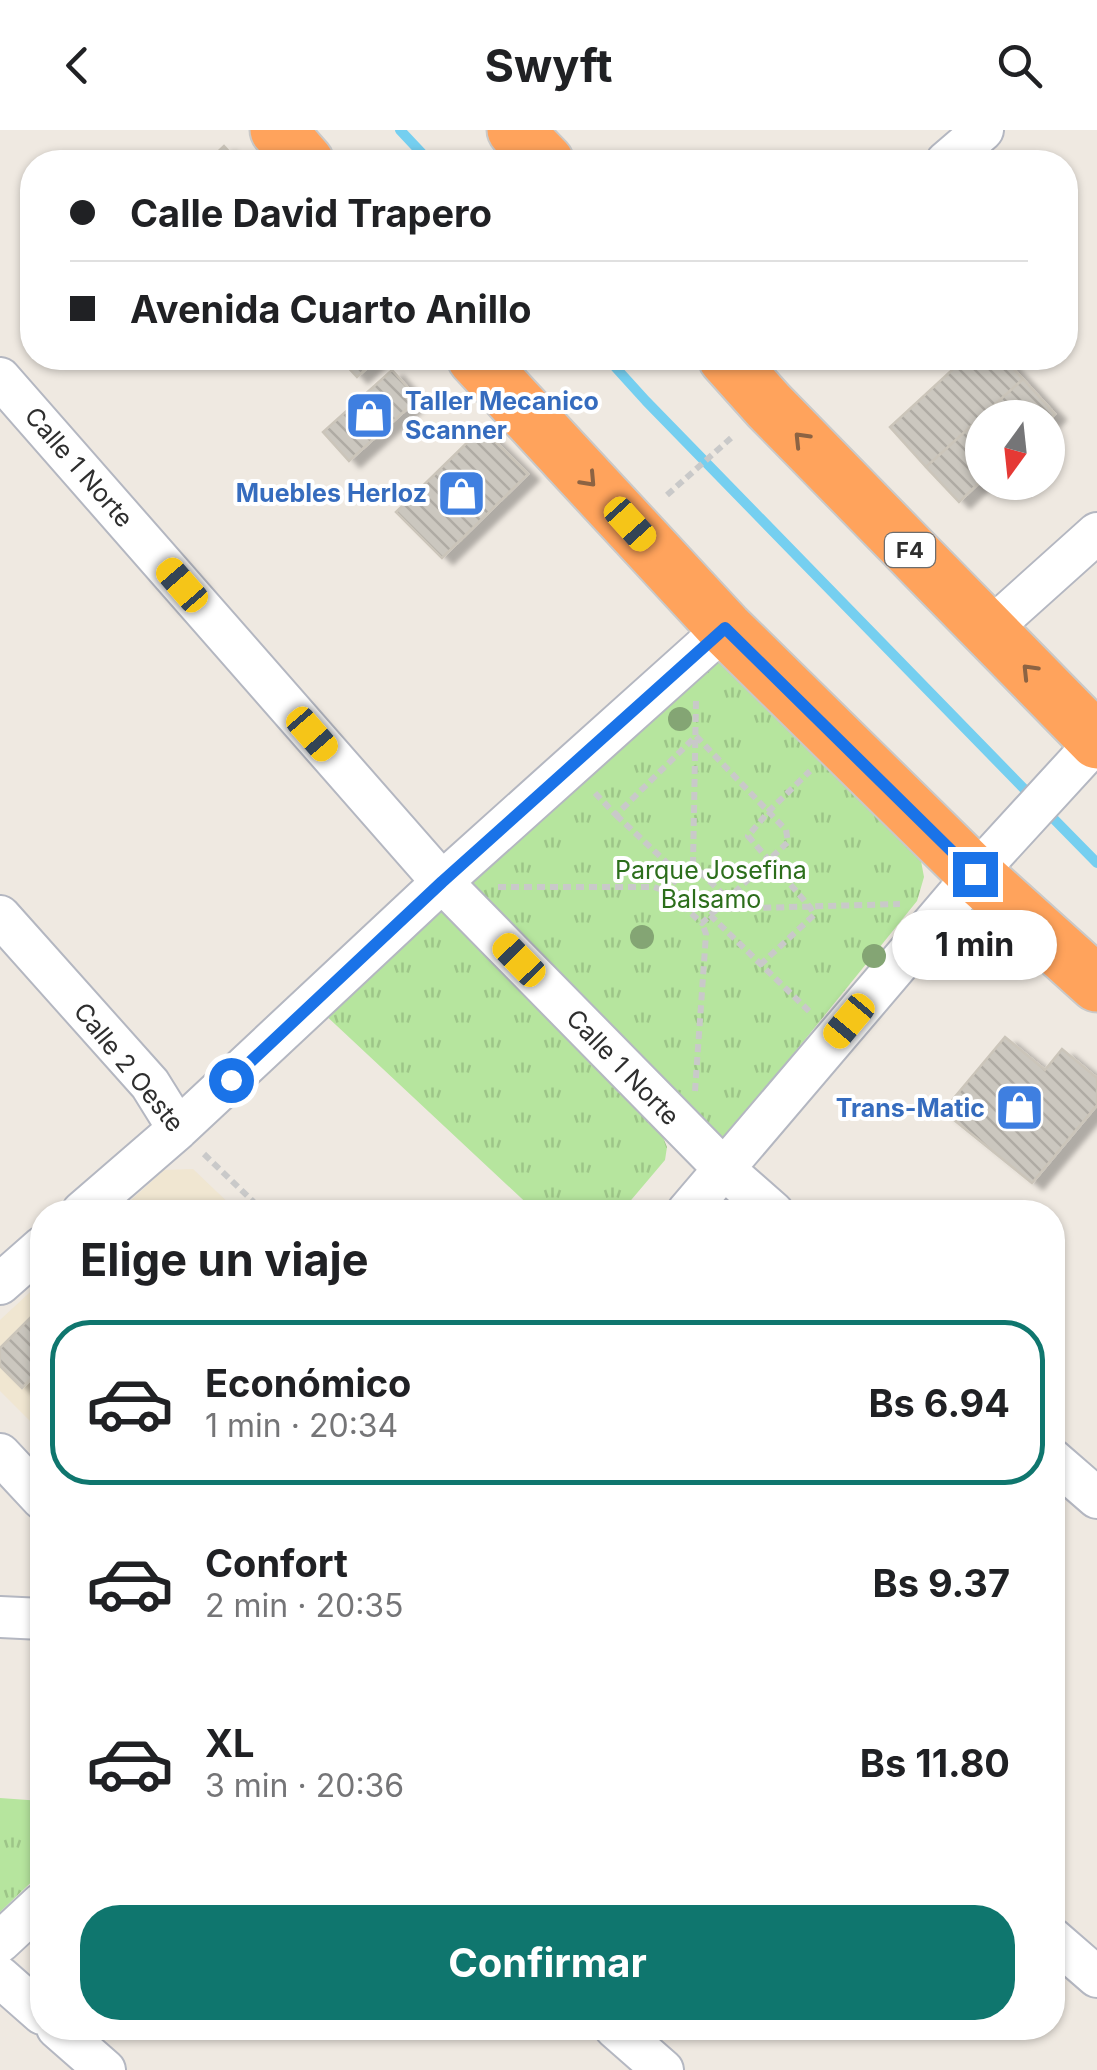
<!DOCTYPE html>
<html lang="es">
<head>
<meta charset="utf-8">
<style>
  :root { --surface:#fff; --page:#f2f2f2; --text:#202124; --muted:#757577; --line:#e0e0e0; --accent:#0f766e }
  body { margin:0; font-family:Inter,sans-serif; background:var(--page); color:var(--text); height:100vh; display:flex; flex-direction:column; font-size:38px; white-space:nowrap }
  * { box-sizing:border-box; margin:0 }
  p { font-size:32px; color:var(--muted) }
  .icon { flex:none; width:55px; height:55px; fill:none; stroke:currentColor; stroke-width:2; stroke-linecap:round; stroke-linejoin:round }
  .map { position:relative; flex:1; overflow:hidden }
  .sheet { position:absolute; left:30px; top:1070px; width:1035px; height:840px; display:flex; flex-direction:column; background:var(--surface); border-radius:40px; box-shadow:0 2px 8px #0004 }
  .sheet>* { flex:none }
  .guide { position:absolute; left:20px; top:20px; width:1058px; height:220px; border-radius:40px; box-shadow:0 2px 8px #0004; display:grid; align-content:center; height:220px; padding:0 50px; background:var(--surface) }
  .needle { width:65px; rotate:195deg }
  .buttons { position:absolute; left:965px; top:270px; display:grid; gap:20px }
  .buttons a { display:grid; place-items:center; width:100px; height:100px; border-radius:50%; background:var(--surface); box-shadow:0 2px 8px #0004; font-size:50px }
  .end { position:absolute; width:45px; height:45px; margin:-22px; border:12px solid #1a73e8; background:#fff; box-shadow:0 0 0 5px #fff }
  .from { border-radius:50% }
  .bubble { position:absolute; height:70px; border-radius:35px; background:var(--surface); box-shadow:0 2px 8px #0004; font-size:32px; font-weight:700; line-height:70px; text-align:center }
  .car { position:absolute; width:30px; height:60px; margin:-30px -15px; border-radius:12px; box-shadow:0 0 8px 2px #0007; background:linear-gradient(#f5c518 24%,#345 0 40%,#f5c518 0 76%,#345 0 86%,#f5c518 0) }
  .guide b { display:flex; align-items:center; gap:35px; height:95px; font-size:38px }
  .guide b+b { border-top:2px solid var(--line) }
  .guide i { width:25px; height:25px; background:var(--text) }
  ul { padding:0; list-style:none }
  li { display:flex; align-items:center; gap:30px; height:165px; margin:0 20px 15px; padding:0 30px; border:5px solid transparent; border-radius:40px }
  li div { flex:1 }
  li b { display:block; font-size:38px }
  li em { font-style:normal; font-weight:700 }
  li.current { border-color:var(--accent) }
  li>.icon { width:90px; height:90px; stroke-width:1.5 }
  h2 { padding:0 50px; font-size:45px; line-height:120px }
  .action { display:flex; gap:20px; margin-top:auto; padding:20px 50px }
  .action a { flex:1; height:115px; border-radius:40px; background:var(--accent); color:#fff; font-size:40px; font-weight:700; line-height:115px; text-align:center }
  header { display:flex; justify-content:space-between; align-items:center; height:130px; padding:0 50px; background:var(--surface); font-size:45px; font-weight:700 }
  .map>svg:first-child { display:block }
  .education { fill:#f0e6d1 }
  .grass { fill:url(#grass-tufts) }
  .lines { fill:none; stroke-linecap:round; stroke-linejoin:round }
  .stream { stroke:#75cff0; stroke-width:10 }
  .building { fill:url(#building-back-hatch); stroke:#cbc5ba; stroke-width:2.5; filter:url(#shadow) }
  .street-casing { stroke:#b4b7c1; stroke-width:44 }
  .highway-casing { stroke:#c9c9c9; stroke-width:59 }
  .path { stroke:#c9c9c9; stroke-width:6; stroke-dasharray:8 5; stroke-linecap:butt }
  .street { stroke:#fff; stroke-width:40 }
  .highway { stroke:#ffa35c; stroke-width:55 }
  .tree { fill:#84a574 }
  .oneway { stroke:#8c6343 }
  .route { stroke:#1a73e8; stroke-width:12 }
  .labels { text-anchor:middle; dominant-baseline:central; stroke-width:8; stroke-linejoin:round; paint-order:stroke }
  .shield { fill:#fff; stroke:#6d6d6d; stroke-width:2.5 }
  .shield-label { font-size:22px; font-weight:bold; fill:#2e2e2e }
  .shop-label { font-size:25px; font-weight:bold; fill:#366cbe; stroke:#fff; text-anchor:end }
  .street-label { font-size:25px; fill:#2e2e2e; stroke:#fff }
  .park-label { font-size:25px; fill:#2c6e1b; stroke:#fff }
</style>
</head>
<body>
<header><svg class="icon" aria-label="back" viewBox="0 0 24 24"><path d="M15 5l-7 7 7 7"/></svg>Swyft<svg class="icon" aria-label="search" viewBox="0 0 24 24"><circle cx="10" cy="10" r="6"/><path d="M15 15l6 6"/></svg></header>
<div class="map">
<svg width="1097" height="1940" viewBox="0 0 1097 1940">
  <defs>
    <pattern id="grass-tufts" width="24" height="20" patternUnits="userSpaceOnUse" patternTransform="scale(2.5)"><rect width="24" height="20" fill="#b6e59e"/><path d="M3 7l-1-3M5 7V3M7 7l1-3M15 17l-1-3M17 17v-4M19 17l1-3" fill="none" stroke="#9dc588"/></pattern>
    <pattern id="building-back-hatch" width="6" height="6" patternUnits="userSpaceOnUse" patternTransform="scale(2.5)"><rect width="6" height="6" fill="#cbc7bf"/><path d="M-1 5l2 2M0 0l6 6M5-1l2 2" fill="none" stroke="#afaba4"/></pattern>
    <filter id="shadow"><feDropShadow dx="11" dy="6" stdDeviation="2.5" flood-color="#0004"/></filter>
  </defs>
  <rect width="100%" height="100%" fill="#efe9e1"/>
  <path class="education" d="M193,1039l45,43h-120l46,-42z
    M42,1151v152l-42,-42v-71z"/>
  <path class="grass" d="M721,516l198,204 5,27 -7,24 -194,240 -257,-260z
    M434,781l19,2 207,217 7,17 -2,13 -44,52h-85l-215,-201z
    M0,1668l42,3v71l-42,40z"/>
  <g class="lines">
    <path class="stream" d="M400,0l30,32
      M607,228l39,43 387,397
      M1045,680l52,53"/>
  </g>
  <path class="building" d="M224,16l15,16h-32z
    M352,228h26l-21,19 -12,-13z
    M965,228h38l20,21 -97,88 -36,-40z
    M392,240l26,29 -69,62 -26,-29z
    M1023,249l32,35 -7,7v-3h-66v62l-23,22 -33,-35z
    M482,298l46,46 -86,84 -46,-46z
    M1005,907l40,33 17,-21 35,29v27l-65,78 -89,-72z
    M42,1176v62l-20,20 -22,-22v-18z"/>
  <g class="lines">
    <defs>
      <path id="street" d="M946,32l37,-32
        M0,248l442,504 282,287 49,43
        M989,500l108,-97
        M0,786l150,168 28,45
        M82,1082l96,-83 264,-247 283,-254
        M687,1082l288,-338 122,-133
        M0,1154l42,-37
        M0,1324l42,45
        M1052,1329l45,39
        M0,1487l42,2
        M1052,1808l45,39
        M0,1812l42,-39
        M0,1847l42,37
        M57,1898l48,42
        M615,1898l48,42"/>
      <path id="highway" d="M278,0l28,32
        M515,0l31,32
        M475,228l250,270 250,246 122,110
        M726,228l43,48 328,335"/>
    </defs>
    <use href="#street" class="street-casing"/>
    <use href="#highway" class="highway-casing"/>
    <path class="path" d="M667,365l64,-57
      M595,663l21,22 80,-79 90,94 2,12 -71,67 183,-5
      M616,685l64,60 -14,16 36,32 15,-14
      M693,735l3,-164
      M680,745l13,-10 35,34
      M498,757h156l12,4
      M710,785l100,97
      M760,835l54,-50 -4,-8 -62,-71 21,-25 41,-40
      M695,961l11,-157 -4,-11
      M204,1024l60,58"/>
    <use href="#street" class="street"/>
    <use href="#highway" class="highway"/>
  </g>
  <g class="tree">
    <circle cx="680" cy="589" r="12"/>
    <circle cx="642" cy="807" r="12"/>
    <circle cx="874" cy="826" r="12"/>
  </g>
  <defs><path id="oneway-chevron" d="M-2-3.5L2.5 0L-2 3.5" fill="none" stroke-width="1.6" stroke-linecap="round" stroke-linejoin="round" transform="scale(2.5)"/></defs>
  <g class="oneway">
    <use href="#oneway-chevron" transform="translate(801 309) rotate(-134)"/>
    <use href="#oneway-chevron" transform="translate(589 350) rotate(47)"/>
    <use href="#oneway-chevron" transform="translate(1029 541) rotate(-134)"/>
  </g>
  <g class="lines">
    <path class="route" d="M231,950l211,-198 283,-254 250,246"/>
  </g>
  <defs>
    <symbol id="shop-square" viewBox="-11 -11 22 22"><rect x="-9" y="-9" width="18" height="18" rx="4" fill="#3f7fe0" stroke="#fff"/><path d="M-5-2.5h2.3a2.7 3.5 0 0 1 5.4 0H5L5.5 6h-11ZM-1.5-2.5h3a1.5 2.3 0 0 0-3 0Z" fill="#fff"/></symbol>
  </defs>
  <g fill-rule="evenodd">
    <use href="#shop-square" x="342" y="258" width="55" height="55"/>
    <use href="#shop-square" x="434" y="336" width="55" height="55"/>
    <use href="#shop-square" x="992" y="950" width="55" height="55"/>
  </g>
  <g class="labels">
    <rect class="shield" x="885" y="403" width="50" height="34" rx="8"/>
    <g class="shield-label">
      <text x="910" y="420">F4</text>
    </g>
    <g class="shop-label">
      <text x="405" y="271" text-anchor="start">Taller Mecanico<tspan x="405" dy="29">Scanner</tspan></text>
      <text x="427" y="363">Muebles Herloz</text>
      <text x="985" y="978">Trans-Matic</text>
    </g>
    <g class="street-label">
      <text transform="translate(79 337) rotate(49)">Calle 1 Norte</text>
      <text transform="translate(129 937) rotate(51)">Calle 2 Oeste</text>
      <text transform="translate(623 937) rotate(46)">Calle 1 Norte</text>
    </g>
    <g class="park-label">
      <text x="711" y="740">Parque Josefina<tspan x="711" dy="29">Balsamo</tspan></text>
    </g>
  </g>
</svg>
<div class="buttons">
<a><svg class="needle" viewBox="-14 -14 28 28"><path d="M0-13l5 13h-10z" fill="#e53935"/><path d="M0 13l5-13h-10z" fill="#757577"/></svg></a>
</div>
<i class="end from" style="left:231px;top:950px"></i>
<i class="end" style="left:975px;top:744px"></i>
<div class="bubble" style="left:892px;top:780px;width:165px">1 min</div>
<i class="car" style="left:630px;top:394px;rotate:138deg"></i>
<i class="car" style="left:182px;top:455px;rotate:319deg"></i>
<i class="car" style="left:312px;top:604px;rotate:139deg"></i>
<i class="car" style="left:519px;top:830px;rotate:316deg"></i>
<i class="car" style="left:849px;top:891px;rotate:220deg"></i>
<div class="guide">
<b><i class="from"></i>Calle David Trapero</b>
<b><i></i>Avenida Cuarto Anillo</b>
</div>
<section class="sheet">
<h2>Elige un viaje</h2>
<ul>
<li class="current"><svg class="icon" aria-label="car" viewBox="0 0 24 24"><path d="M5 17H2v-5l4-1 3-4h7l3 4 3 1v5h-3M9 17h6M6 11h13"/><circle cx="7" cy="17" r="2"/><circle cx="17" cy="17" r="2"/></svg><div><b>Económico</b><p>1 min · 20:34</p></div><em>Bs 6.94</em></li>
<li><svg class="icon" aria-label="car" viewBox="0 0 24 24"><path d="M5 17H2v-5l4-1 3-4h7l3 4 3 1v5h-3M9 17h6M6 11h13"/><circle cx="7" cy="17" r="2"/><circle cx="17" cy="17" r="2"/></svg><div><b>Confort</b><p>2 min · 20:35</p></div><em>Bs 9.37</em></li>
<li><svg class="icon" aria-label="car" viewBox="0 0 24 24"><path d="M5 17H2v-5l4-1 3-4h7l3 4 3 1v5h-3M9 17h6M6 11h13"/><circle cx="7" cy="17" r="2"/><circle cx="17" cy="17" r="2"/></svg><div><b>XL</b><p>3 min · 20:36</p></div><em>Bs 11.80</em></li>
</ul>
<div class="action"><a>Confirmar</a></div>
</section>
</div>
</body>
</html>
